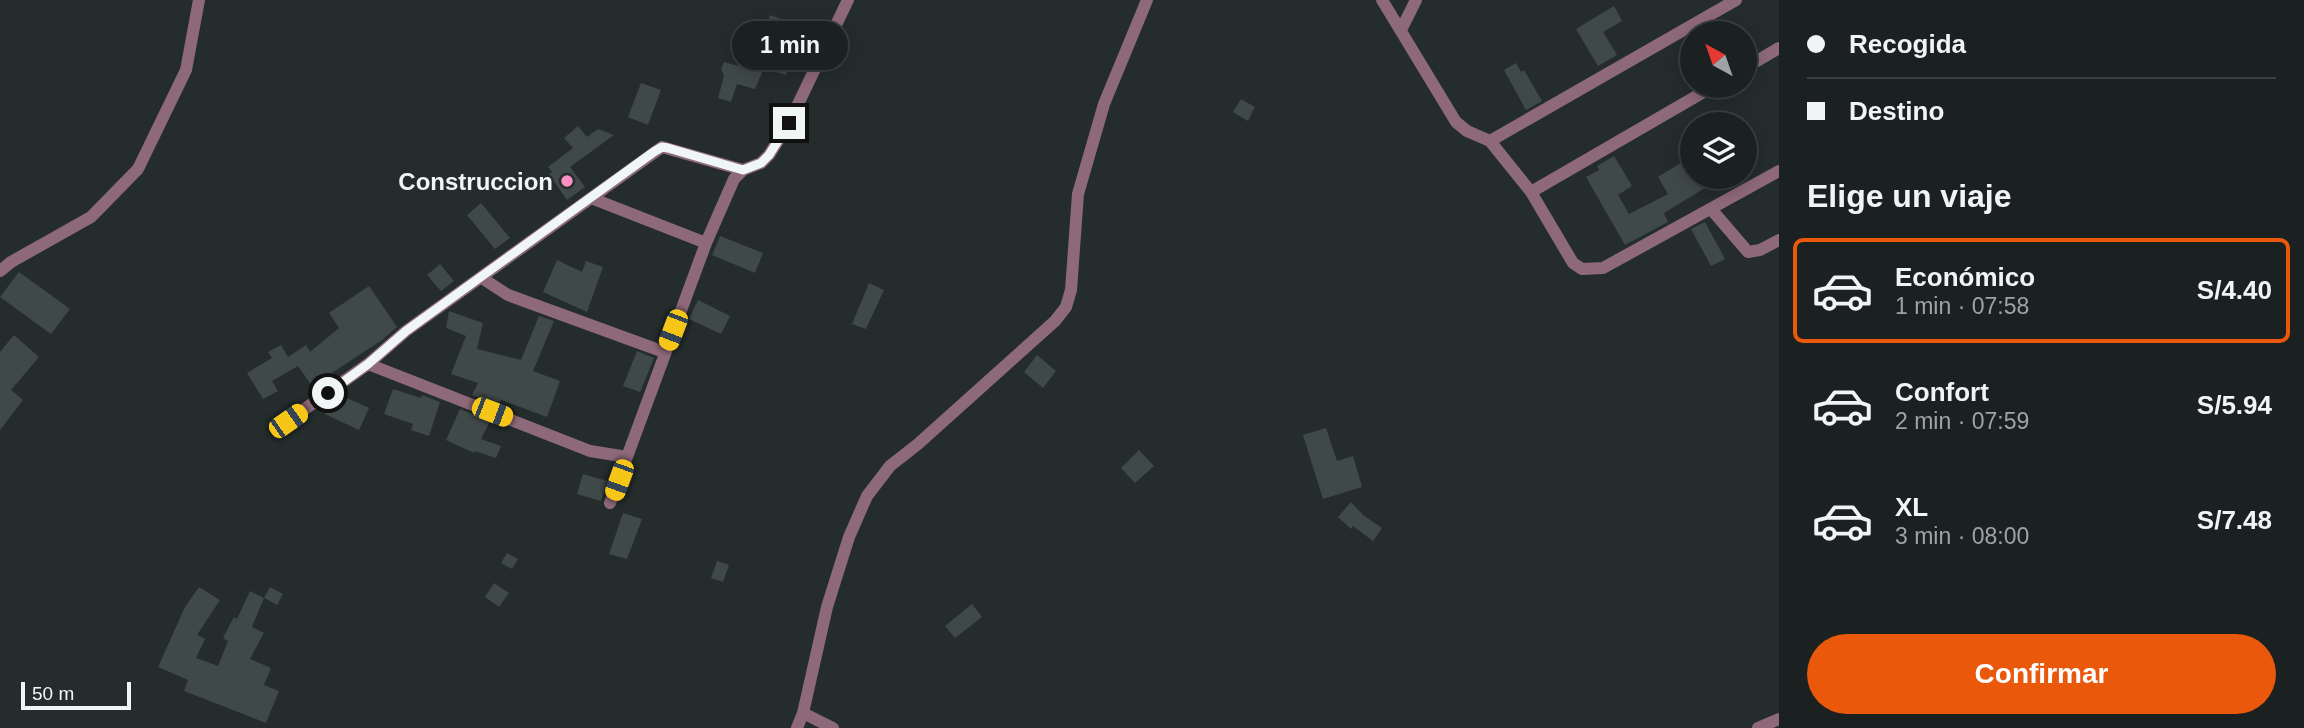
<!DOCTYPE html>
<html lang="es">
<head>
<meta charset="utf-8">
<style>
  :root { --surface:#1b2121; --page:#282e2e; --text:#f1f3f6; --muted:#a0a3a5; --line:#393e3f; --accent:#ea580c }
  body { margin:0; font-family:Arial,sans-serif; background:var(--page); color:var(--text); height:100vh; display:flex; flex-direction:column; font-size:26px; white-space:nowrap }
  * { box-sizing:border-box; margin:0 }
  p { font-size:23px; color:var(--muted) }
  .icon { flex:none; width:38px; height:38px; fill:none; stroke:currentColor; stroke-width:2; stroke-linecap:round; stroke-linejoin:round }
  .map { position:relative; flex:1; overflow:hidden }
  .panel { display:flex; flex-direction:column; background:var(--surface); width:525px }
  .panel>* { flex:none }
  .hud { display:grid; align-content:center; height:154px; padding:0 28px; background:var(--surface) }
  .needle { width:46px; rotate:320deg }
  .fabs { position:absolute; left:1680px; top:21px; display:grid; gap:14px }
  .fabs a { display:grid; place-items:center; width:77px; height:77px; border-radius:50%; background:var(--surface); box-shadow:0 4px 18px #0003,0 0 0 2px var(--line); font-size:35px }
  .scale { position:absolute; left:21px; bottom:18px; width:110px; box-sizing:border-box; padding-left:7px; border:4px solid #f0f6f6; border-top:0; font-size:19px; line-height:24px; white-space:nowrap; color:#f0f6f6; -webkit-text-stroke:5px #242c2c; paint-order:stroke }
  .end { position:absolute; width:32px; height:32px; margin:-16px; border:9px solid #f0f6f6; background:#111; box-shadow:0 0 0 4px #111 }
  .from { border-radius:50% }
  .bubble { position:absolute; height:49px; border-radius:24px; background:var(--surface); box-shadow:0 4px 18px #0003,0 0 0 2px var(--line); font-size:23px; font-weight:700; line-height:49px; text-align:center }
  .car { position:absolute; width:21px; height:42px; margin:-21px -10px; border-radius:9px; box-shadow:0 0 5px 2px #0007; background:linear-gradient(#f5c518 24%,#345 0 40%,#f5c518 0 76%,#345 0 86%,#f5c518 0) }
  .hud b { display:flex; align-items:center; gap:24px; height:66px; font-size:26px }
  .hud b+b { border-top:2px solid var(--line) }
  .hud i { width:18px; height:18px; background:var(--text) }
  ul { padding:0; list-style:none }
  li { display:flex; align-items:center; gap:21px; height:105px; margin:0 14px 10px; padding:0 14px; border:4px solid transparent; border-radius:10px }
  li div { flex:1 }
  li b { display:block; font-size:26px }
  li em { font-style:normal; font-weight:700 }
  li.on { border-color:var(--accent) }
  li>.icon { width:63px; height:63px; stroke-width:1.5 }
  h2 { padding:0 28px; font-size:32px; line-height:84px }
  .button { display:flex; gap:14px; margin-top:auto; padding:14px 28px }
  .button a { flex:1; height:80px; border-radius:42px; background:var(--accent); color:#fff; font-size:28px; font-weight:700; line-height:80px; text-align:center }
  main { display:flex; flex:1; min-height:0 }
  .map>svg:first-child { display:block }
  .building { fill:#404949 }
  .lines { fill:none; stroke-linecap:round; stroke-linejoin:round }
  .minor { stroke:#8e6979; stroke-width:12 }
  .route { stroke:#f0f6f6; stroke-width:9 }
  .poi-dot { fill:#fc8fc3; stroke:#242c2c; stroke-width:2.5 }
  .labels { text-anchor:middle; dominant-baseline:central; stroke-width:5; stroke-linejoin:round; paint-order:stroke }
  .poi-label { font-size:24px; font-weight:bold; fill:#f0f6f6; stroke:#242c2c; text-anchor:end }
</style>
</head>
<body>
<main>
<div class="map">
<svg width="1779" height="728" viewBox="0 0 1779 728">
  <rect width="100%" height="100%" fill="#242c2c"/>
  <path class="building" d="M1614,6l8,15 -19,11 14,23 -19,11 -22,-37z
    M770,15l34,12 -18,48 -22,-7 -9,21 -18,-5 -6,18 -13,-4 6,-22 -3,-7 3,-7 14,4 8,-22 12,4z
    M1516,63l5,9 3,-2 18,31 -16,9 -22,-40z
    M641,83l20,7 -13,35 -20,-8z
    M1241,99l14,8 -7,14 -15,-9z
    M578,126l9,11 11,-8 16,6 -44,32 15,20 -18,13 -18,-26 3,-2 -4,-5 25,-19 -9,-10z
    M1614,156l18,30 -14,9 11,19 39,-20 -10,-17 34,-21v21h8l5,11 -41,25 4,9 -43,23 -39,-68 13,-7 -2,-4z
    M481,203l29,35 -15,11 -28,-34z
    M1705,222l20,37 -14,7 -20,-37z
    M720,236l43,17 -8,20 -43,-18z
    M557,260l25,12 4,-11 17,6 -16,45 -44,-20z
    M440,264l14,17 -13,10 -14,-16z
    M19,272l51,37 -19,25 -51,-37z
    M869,283l15,7 -18,39 -14,-5z
    M369,286l28,41 -15,13 -70,46 -14,-20 -26,15 6,10 -15,8 -16,-26 25,-15 -4,-6 13,-7 7,12 18,-12 4,7 29,-24 -10,-15z
    M698,300l32,16 -9,18 -32,-15z
    M449,311l34,12 -6,26 44,11 18,-44 15,5 -21,50 27,10 -13,36 -46,-17 -3,6 -26,-11 6,-12 -27,-9 15,-38 -20,-8z
    M14,335l25,22 -28,33 12,10 -23,30v-78z
    M637,351l17,7 -14,34 -17,-6z
    M1037,355l19,16 -13,17 -19,-16z
    M393,389l28,9 1,-3 18,7 -11,34 -18,-6 2,-6 -29,-10z
    M340,395l29,13 -10,22 -34,-16 5,-12z
    M460,409l30,12 -9,18 20,7 -5,12 -21,-7 -1,2 -28,-13z
    M1326,428l11,33 16,-5 9,31 -39,12 -20,-64z
    M1139,450l15,16 -19,17 -14,-15z
    M583,474l24,7 -6,20 -24,-7z
    M1351,502l12,13 19,13 -9,13 -20,-15 -2,3 -13,-12z
    M623,513l19,6 -15,40 -18,-5z
    M507,553l11,6 -6,10 -11,-6z
    M717,561l12,4 -6,17 -12,-4z
    M494,583l15,10 -10,14 -14,-10z
    M199,587l21,13 -23,35 8,4 -9,19 22,8 10,-25 -5,-3 11,-21 3,2 13,-28 14,7 -12,29 12,6 -14,26 21,9 -7,17 15,6 -13,32 -82,-32 4,-11 -30,-13 27,-60z
    M270,587l13,7 -6,11 -13,-7z
    M972,604l10,13 -27,21 -10,-12z"/>
  <g class="lines">
    <path class="minor" d="M1382,0l74,122 11,9 23,10 41,51 42,71 9,6 21,-1 176,-97
      M1401,30l15,-30
      M1745,68l34,-20
      M1490,141l246,-141
      M1531,192l183,-106
      M591,198l115,45
      M1711,209l37,43 12,-2 19,-10
      M0,271l11,-9 80,-45 47,-48 48,-99 13,-70
      M482,278l26,17 156,57
      M368,364l38,-33 256,-184 81,23
      M288,421l80,-57 222,87 37,6
      M610,503l96,-260 28,-64 9,-9 18,-7 8,-8 20,-32 59,-123
      M803,713l30,15
      M797,728l6,-15 24,-106 22,-70 18,-41 23,-30 28,-22 137,-123 11,-14 5,-17 7,-96 26,-90 43,-104
      M1758,728l21,-9"/>
  </g>
  <g class="lines">
    <path class="route" d="M328,393l40,-29 38,-33 249,-180 7,-4 6,1 75,22 18,-7 8,-8 20,-32"/>
  </g>
  <circle class="poi-dot" cx="567" cy="181" r="7"/>
  <g class="labels">
    <g class="poi-label">
      <text x="553" y="181">Construccion</text>
    </g>
  </g>
</svg>
<div class="fabs">
<a><svg class="needle" viewBox="-14 -14 28 28"><path d="M0-13l5 13h-10z" fill="#e53935"/><path d="M0 13l5-13h-10z" fill="#a0a3a5"/></svg></a>
<a><svg class="icon" aria-label="layers" viewBox="0 0 24 24"><path d="M12 4l9 5-9 5-9-5zM3 14l9 5 9-5"/></svg></a>
</div>
<div class="scale">50 m</div>
<i class="end from" style="left:328px;top:393px"></i>
<i class="end" style="left:789px;top:123px"></i>
<div class="bubble" style="left:732px;top:21px;width:116px">1 min</div>
<i class="car" style="left:673px;top:330px;rotate:201deg"></i>
<i class="car" style="left:492px;top:412px;rotate:111deg"></i>
<i class="car" style="left:288px;top:421px;rotate:55deg"></i>
<i class="car" style="left:619px;top:480px;rotate:200deg"></i>
</div>
<section class="panel">
<div class="hud">
<b><i class="from"></i>Recogida</b>
<b><i></i>Destino</b>
</div>
<h2>Elige un viaje</h2>
<ul>
<li class="on"><svg class="icon" aria-label="car" viewBox="0 0 24 24"><path d="M5 17H2v-5l4-1 3-4h7l3 4 3 1v5h-3M9 17h6M6 11h13"/><circle cx="7" cy="17" r="2"/><circle cx="17" cy="17" r="2"/></svg><div><b>Económico</b><p>1 min · 07:58</p></div><em>S/4.40</em></li>
<li><svg class="icon" aria-label="car" viewBox="0 0 24 24"><path d="M5 17H2v-5l4-1 3-4h7l3 4 3 1v5h-3M9 17h6M6 11h13"/><circle cx="7" cy="17" r="2"/><circle cx="17" cy="17" r="2"/></svg><div><b>Confort</b><p>2 min · 07:59</p></div><em>S/5.94</em></li>
<li><svg class="icon" aria-label="car" viewBox="0 0 24 24"><path d="M5 17H2v-5l4-1 3-4h7l3 4 3 1v5h-3M9 17h6M6 11h13"/><circle cx="7" cy="17" r="2"/><circle cx="17" cy="17" r="2"/></svg><div><b>XL</b><p>3 min · 08:00</p></div><em>S/7.48</em></li>
</ul>
<div class="button"><a>Confirmar</a></div>
</section>
</main>
</body>
</html>
